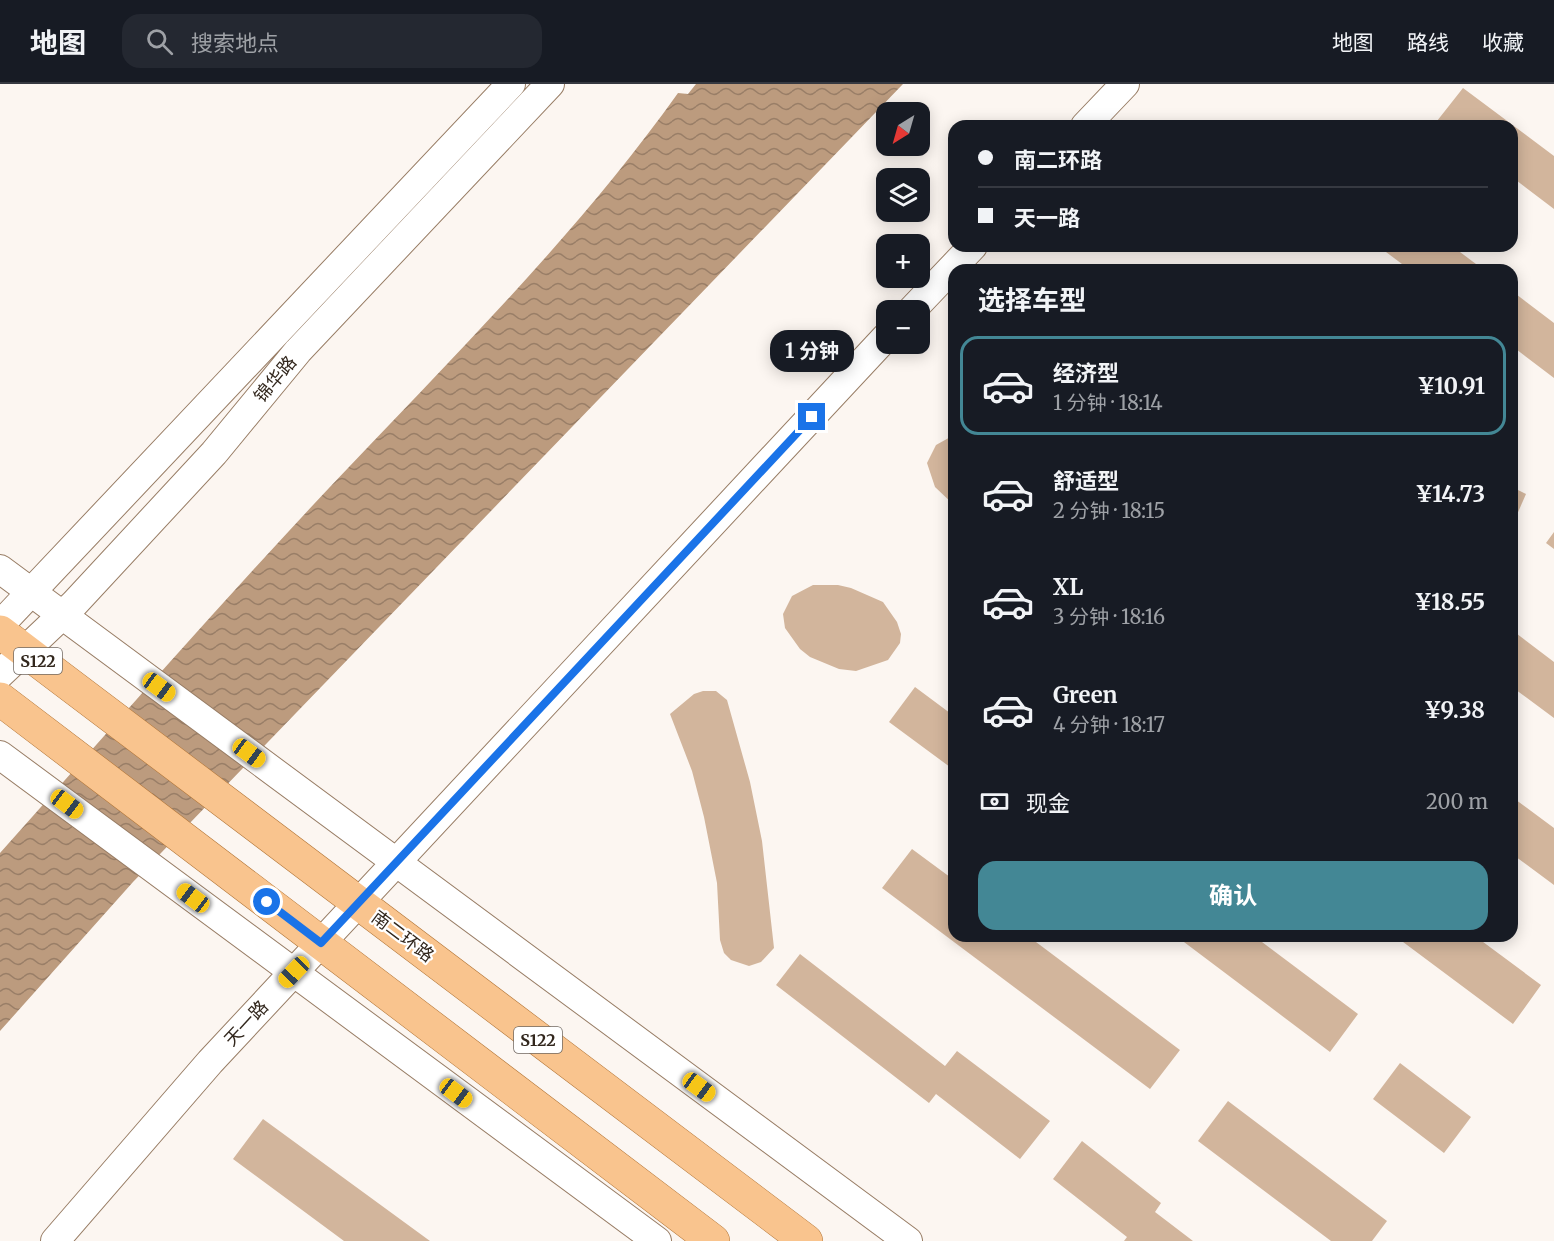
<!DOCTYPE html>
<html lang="zh">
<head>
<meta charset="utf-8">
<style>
  :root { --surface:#171b24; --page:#242831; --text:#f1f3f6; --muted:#9ea1a6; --line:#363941; --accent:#438795 }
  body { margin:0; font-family:Merriweather,"Noto Sans SC",serif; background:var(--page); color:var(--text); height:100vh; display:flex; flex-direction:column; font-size:22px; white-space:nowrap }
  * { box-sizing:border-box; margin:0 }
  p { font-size:20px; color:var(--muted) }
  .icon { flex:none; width:33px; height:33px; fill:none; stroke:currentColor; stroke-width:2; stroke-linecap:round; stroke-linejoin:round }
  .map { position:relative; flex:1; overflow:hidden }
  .panel { position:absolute; left:948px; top:180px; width:570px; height:678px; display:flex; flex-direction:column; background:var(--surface); border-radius:18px; box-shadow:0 3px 15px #0003 }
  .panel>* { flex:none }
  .top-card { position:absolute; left:948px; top:36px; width:570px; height:132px; border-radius:18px; box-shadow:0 3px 15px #0003; display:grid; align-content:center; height:132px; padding:0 30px; background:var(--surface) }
  .needle { width:39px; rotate:217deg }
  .buttons { position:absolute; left:876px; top:18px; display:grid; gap:12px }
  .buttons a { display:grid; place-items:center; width:54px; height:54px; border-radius:12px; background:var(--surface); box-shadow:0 3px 15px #0003; font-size:30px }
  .end { position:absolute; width:27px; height:27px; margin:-14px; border:8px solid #1a73e8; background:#fff; box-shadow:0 0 0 3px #fff }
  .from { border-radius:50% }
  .bubble { position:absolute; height:42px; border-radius:18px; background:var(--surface); box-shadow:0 3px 15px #0003; font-size:20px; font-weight:700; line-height:42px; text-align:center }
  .car { position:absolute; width:18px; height:36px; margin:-18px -9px; border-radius:8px; box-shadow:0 0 4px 2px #0007; background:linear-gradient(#f5c518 24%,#345 0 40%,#f5c518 0 76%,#345 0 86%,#f5c518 0) }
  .top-card b { display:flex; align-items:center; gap:21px; height:57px; font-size:22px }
  .top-card b+b { border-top:2px solid var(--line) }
  .top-card i { width:15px; height:15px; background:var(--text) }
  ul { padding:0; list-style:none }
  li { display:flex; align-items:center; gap:18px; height:99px; margin:0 12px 9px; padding:0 18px; border:3px solid transparent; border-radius:18px }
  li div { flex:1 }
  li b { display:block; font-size:22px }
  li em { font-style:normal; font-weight:700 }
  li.on { border-color:var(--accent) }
  li>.icon { width:54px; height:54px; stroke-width:1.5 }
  h2 { padding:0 30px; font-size:27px; line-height:72px }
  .pay { display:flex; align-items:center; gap:15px; height:66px; padding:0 30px; font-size:22px }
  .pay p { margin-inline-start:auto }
  .cta { display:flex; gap:12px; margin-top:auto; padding:12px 30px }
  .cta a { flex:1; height:69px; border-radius:18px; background:var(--accent); color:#fff; font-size:24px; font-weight:700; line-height:69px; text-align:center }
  header { display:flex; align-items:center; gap:36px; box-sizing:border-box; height:84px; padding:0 30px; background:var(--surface); border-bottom:2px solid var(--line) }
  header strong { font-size:28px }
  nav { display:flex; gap:33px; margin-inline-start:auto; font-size:21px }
  .search { width:420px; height:54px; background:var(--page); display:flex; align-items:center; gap:15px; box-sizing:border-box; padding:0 21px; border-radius:18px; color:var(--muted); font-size:22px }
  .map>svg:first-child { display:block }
  .water { fill:url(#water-waves) }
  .building { fill:#d2b59c }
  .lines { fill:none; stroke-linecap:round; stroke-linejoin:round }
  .minor-casing { stroke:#987d65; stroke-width:30 }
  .major-casing { stroke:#b17436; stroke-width:34 }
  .minor { stroke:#fff; stroke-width:28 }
  .major { stroke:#f9c48e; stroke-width:33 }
  .route { stroke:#1a73e8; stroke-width:8 }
  .labels { text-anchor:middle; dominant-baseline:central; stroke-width:4.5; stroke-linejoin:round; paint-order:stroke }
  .shield { fill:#fff; stroke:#706861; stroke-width:1.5 }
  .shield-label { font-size:16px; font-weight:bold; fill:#32271d }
  .street-label { font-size:18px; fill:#32271d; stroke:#fff }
</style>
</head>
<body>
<header>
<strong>地图</strong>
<div class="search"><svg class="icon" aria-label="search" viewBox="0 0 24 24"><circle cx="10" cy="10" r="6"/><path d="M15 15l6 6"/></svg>搜索地点</div>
<nav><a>地图</a><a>路线</a><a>收藏</a></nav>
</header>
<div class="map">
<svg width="1554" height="1157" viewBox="0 0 1554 1157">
  <defs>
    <pattern id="water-waves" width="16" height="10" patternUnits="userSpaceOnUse" patternTransform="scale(1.5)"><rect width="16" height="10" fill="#bc9b7e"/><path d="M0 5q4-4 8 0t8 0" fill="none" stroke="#997e67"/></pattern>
  </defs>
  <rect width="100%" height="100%" fill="#fcf6f1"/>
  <path class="water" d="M696,0h207l-770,798 -133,149v-178c109,-122 217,-246 329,-365 120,-127 247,-252 349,-395l10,1z"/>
  <path class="building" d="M1463,4l91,68v53l-42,-32v-51h-69l-6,-5z
    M1378,162h74l32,24h-74z
    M1512,207l42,32v55l-42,-32z
    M954,351v70l-19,-18 -8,-24 9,-18z
    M1512,403l14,7 -14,32z
    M1554,448v17l-8,-6z
    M813,501h25l13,3 32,14 14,20 4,12 -1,9 -12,17 -32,11 -17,-2 -29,-12 -10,-8 -15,-21 -2,-14 9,-18z
    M1512,546l42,32v56l-42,-31z
    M915,603l39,29v54l-65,-48z
    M703,607h13l11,9 23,82 12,59 12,107 -13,14 -12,4 -18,-6 -7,-7 -4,-13 -3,-57 -13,-66 -12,-46 -22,-57 24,-20z
    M1512,713l42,31v57l-42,-31z
    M912,765l42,31v56h74l152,114 -30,39 -268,-201z
    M1176,852h78l104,78 -28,38z
    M1395,852h80l66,49 -28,39z
    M800,870l145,112 12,-15 93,70 -30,38 -84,-65 -7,9 -153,-118z
    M1400,979l71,54 -27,36 -71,-54z
    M1228,1017l159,120 -15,20h-41l-133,-100z
    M263,1035l167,122h-86l-111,-82z
    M1082,1057l79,62 -6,9 38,29h-69l3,-4 -74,-58z"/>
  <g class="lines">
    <defs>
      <path id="minor" d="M1085,42l40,-42
        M912,226l61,-64
        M0,485l908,672
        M0,541l511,-541
        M0,590l74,-70 140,-151 84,-102 252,-267
        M0,671l657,486
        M55,1157l155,-179 676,-725"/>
      <path id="major" d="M0,548l806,609
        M0,615l713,542"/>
    </defs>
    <use href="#minor" class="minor-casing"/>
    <use href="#major" class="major-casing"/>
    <use href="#minor" class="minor"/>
    <use href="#major" class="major"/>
  </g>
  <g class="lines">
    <path class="route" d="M267,818l54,41 491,-526"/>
  </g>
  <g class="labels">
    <g class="shield">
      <rect x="14" y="564" width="48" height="26" rx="4.5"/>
      <rect x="514" y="943" width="48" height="26" rx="4.5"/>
    </g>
    <g class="shield-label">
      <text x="38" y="577">S122</text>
      <text x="538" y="956">S122</text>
    </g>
    <g class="street-label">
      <text transform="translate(275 295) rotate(-50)">锦华路</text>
      <text transform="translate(403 852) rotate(37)">南二环路</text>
      <text transform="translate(246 939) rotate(-47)">天一路</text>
    </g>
  </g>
</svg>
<div class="buttons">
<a><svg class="needle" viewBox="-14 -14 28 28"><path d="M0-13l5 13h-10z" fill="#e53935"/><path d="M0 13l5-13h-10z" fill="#9ea1a6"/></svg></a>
<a><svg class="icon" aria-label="layers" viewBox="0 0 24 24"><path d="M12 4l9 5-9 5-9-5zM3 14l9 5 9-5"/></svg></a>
<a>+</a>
<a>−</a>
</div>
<i class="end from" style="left:267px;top:818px"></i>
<i class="end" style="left:812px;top:333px"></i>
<div class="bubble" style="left:770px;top:246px;width:84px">1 分钟</div>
<i class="car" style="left:159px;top:603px;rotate:126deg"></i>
<i class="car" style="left:249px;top:669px;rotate:126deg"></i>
<i class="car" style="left:67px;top:720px;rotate:127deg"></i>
<i class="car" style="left:193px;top:814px;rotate:307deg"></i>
<i class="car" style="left:294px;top:888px;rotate:224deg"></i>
<i class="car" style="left:699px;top:1003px;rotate:126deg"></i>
<i class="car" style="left:456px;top:1009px;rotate:127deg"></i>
<div class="top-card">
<b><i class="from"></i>南二环路</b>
<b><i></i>天一路</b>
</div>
<section class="panel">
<h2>选择车型</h2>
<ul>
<li class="on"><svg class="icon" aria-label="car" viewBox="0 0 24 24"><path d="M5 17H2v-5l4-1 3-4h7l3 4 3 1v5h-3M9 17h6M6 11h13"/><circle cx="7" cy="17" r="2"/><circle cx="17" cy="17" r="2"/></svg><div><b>经济型</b><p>1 分钟 · 18:14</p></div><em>¥10.91</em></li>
<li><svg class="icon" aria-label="car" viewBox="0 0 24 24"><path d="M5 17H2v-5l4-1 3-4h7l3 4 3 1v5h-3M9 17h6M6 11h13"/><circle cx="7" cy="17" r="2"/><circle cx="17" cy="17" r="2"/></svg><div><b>舒适型</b><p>2 分钟 · 18:15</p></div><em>¥14.73</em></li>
<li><svg class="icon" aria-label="car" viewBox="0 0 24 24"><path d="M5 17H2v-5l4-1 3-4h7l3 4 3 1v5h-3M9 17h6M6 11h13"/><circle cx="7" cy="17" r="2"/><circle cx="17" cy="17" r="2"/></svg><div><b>XL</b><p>3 分钟 · 18:16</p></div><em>¥18.55</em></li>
<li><svg class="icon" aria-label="car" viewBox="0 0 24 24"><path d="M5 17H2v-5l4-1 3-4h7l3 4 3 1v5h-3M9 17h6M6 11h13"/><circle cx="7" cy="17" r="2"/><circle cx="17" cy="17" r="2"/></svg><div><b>Green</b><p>4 分钟 · 18:17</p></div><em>¥9.38</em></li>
</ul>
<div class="pay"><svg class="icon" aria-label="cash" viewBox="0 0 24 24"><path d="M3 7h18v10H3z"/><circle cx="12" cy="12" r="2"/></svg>现金<p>200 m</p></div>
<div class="cta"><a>确认</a></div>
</section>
</div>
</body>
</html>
